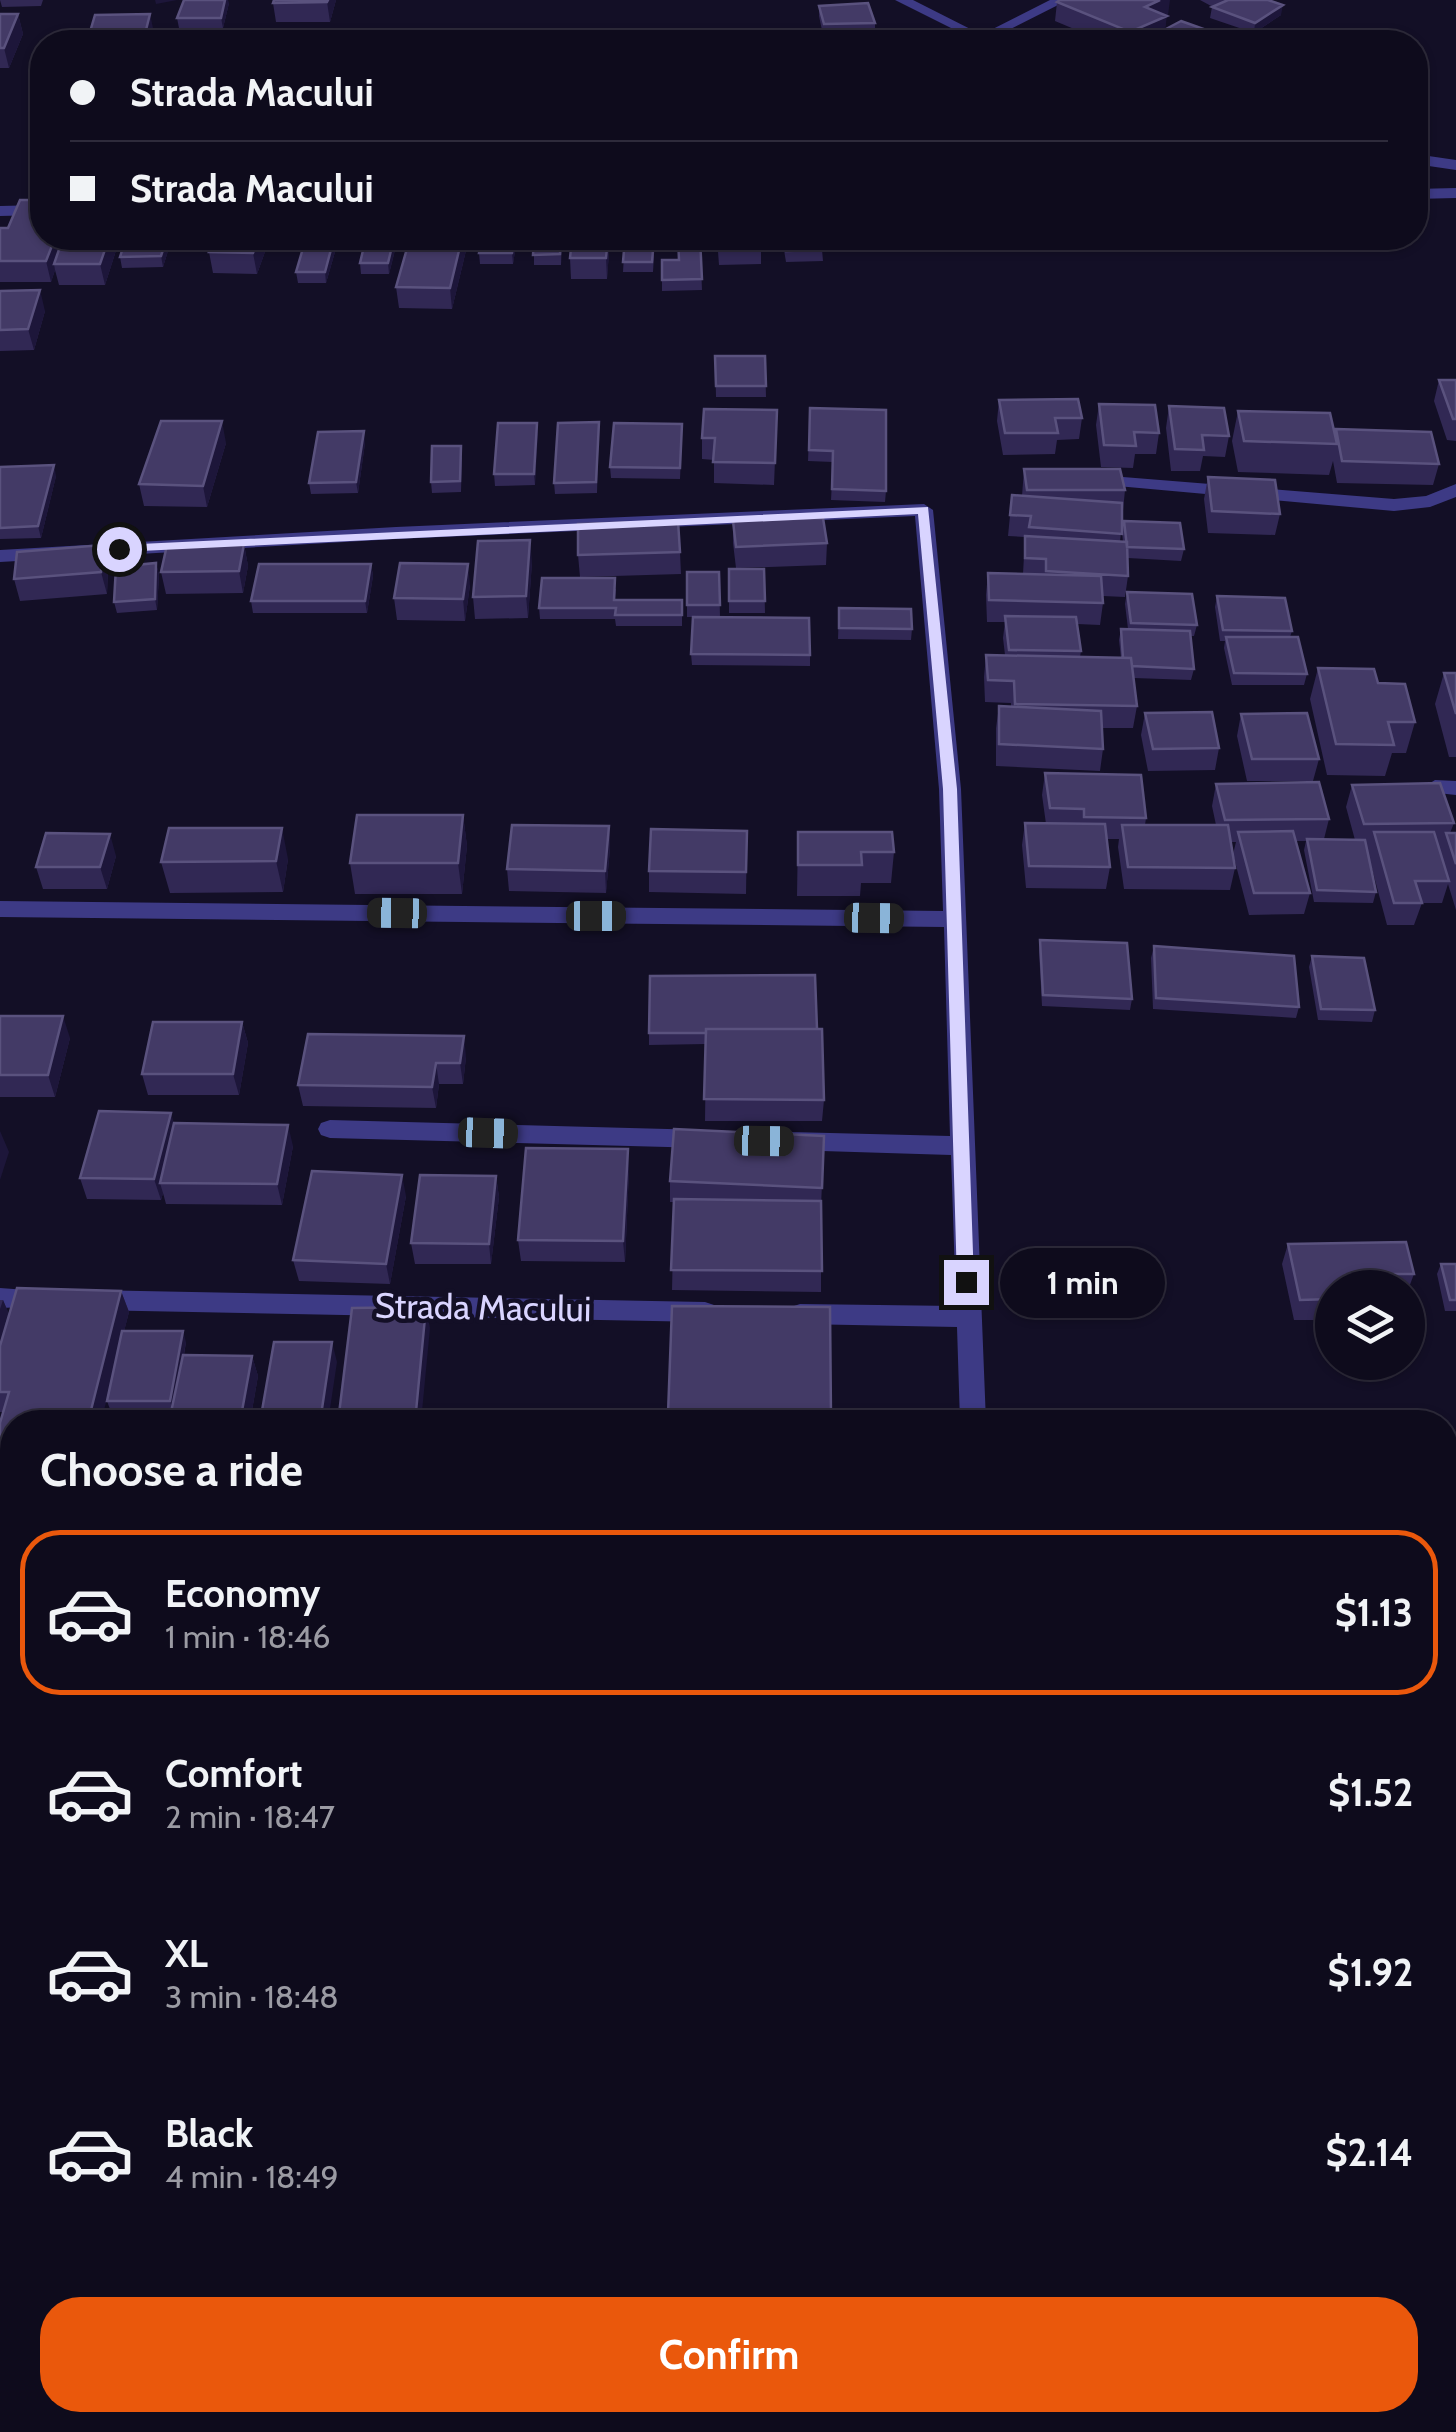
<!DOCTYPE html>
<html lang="en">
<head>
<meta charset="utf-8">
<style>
  :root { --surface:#0e0b1c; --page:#1c1929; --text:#f1f3f6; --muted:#9b9ba3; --line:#2e2b3b; --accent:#ea580c }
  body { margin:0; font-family:Cabin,sans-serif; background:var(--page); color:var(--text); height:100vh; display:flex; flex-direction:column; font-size:38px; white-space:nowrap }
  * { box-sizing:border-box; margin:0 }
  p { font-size:32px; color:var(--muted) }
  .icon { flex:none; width:55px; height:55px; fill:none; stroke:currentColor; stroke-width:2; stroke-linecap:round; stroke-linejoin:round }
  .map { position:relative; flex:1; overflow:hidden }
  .sheet { position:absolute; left:0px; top:1410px; width:1458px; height:1022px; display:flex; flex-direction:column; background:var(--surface); border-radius:40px 40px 0 0; box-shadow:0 2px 8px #0004,0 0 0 2px var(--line) }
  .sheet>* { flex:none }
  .guide { position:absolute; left:30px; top:30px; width:1398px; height:220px; border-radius:40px; box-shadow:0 2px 8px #0004,0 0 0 2px var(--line); display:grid; align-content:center; height:220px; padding:0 40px; background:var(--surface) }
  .buttons { position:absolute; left:1315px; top:1270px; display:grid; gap:20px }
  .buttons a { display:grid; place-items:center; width:110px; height:110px; border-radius:50%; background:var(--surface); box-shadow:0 2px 8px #0004,0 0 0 2px var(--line); font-size:50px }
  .end { position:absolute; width:45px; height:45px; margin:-22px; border:12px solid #d9d4ff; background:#111; box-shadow:0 0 0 5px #111 }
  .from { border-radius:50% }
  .bubble { position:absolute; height:70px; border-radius:35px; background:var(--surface); box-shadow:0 2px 8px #0004,0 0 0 2px var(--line); font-size:32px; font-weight:700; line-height:70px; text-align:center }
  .car { position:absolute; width:30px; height:60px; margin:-30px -15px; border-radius:12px; box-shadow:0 0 8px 2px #0007; background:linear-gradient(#222 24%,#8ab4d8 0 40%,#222 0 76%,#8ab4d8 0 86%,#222 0) }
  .guide b { display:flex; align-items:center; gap:35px; height:95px; font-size:38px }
  .guide b+b { border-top:2px solid var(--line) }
  .guide i { width:25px; height:25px; background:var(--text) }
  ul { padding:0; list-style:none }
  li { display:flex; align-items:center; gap:30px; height:165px; margin:0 20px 15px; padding:0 20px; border:5px solid transparent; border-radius:40px }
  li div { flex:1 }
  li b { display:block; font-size:38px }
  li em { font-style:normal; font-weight:700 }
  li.on { border-color:var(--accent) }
  li>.icon { width:90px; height:90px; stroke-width:1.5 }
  h2 { padding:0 40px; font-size:45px; line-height:120px }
  .primary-button { display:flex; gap:20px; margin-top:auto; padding:20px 40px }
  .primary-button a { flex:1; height:115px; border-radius:40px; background:var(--accent); color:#fff; font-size:40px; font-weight:700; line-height:115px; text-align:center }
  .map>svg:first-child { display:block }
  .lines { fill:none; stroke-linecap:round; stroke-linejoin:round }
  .minor { fill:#3d3a85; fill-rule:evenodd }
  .tertiary { fill:#3d3a85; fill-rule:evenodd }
  .wall { fill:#312854 }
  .shaded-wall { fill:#1d163a }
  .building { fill:#433a66; stroke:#5a527e; stroke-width:2.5 }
  .route { fill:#d9d4ff }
  .labels { text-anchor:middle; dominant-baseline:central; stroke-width:9; stroke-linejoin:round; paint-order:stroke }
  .street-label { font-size:35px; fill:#d9d4ff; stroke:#130f26 }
</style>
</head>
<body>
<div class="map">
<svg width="1456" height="2432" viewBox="0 0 1456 2432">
  <rect width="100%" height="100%" fill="#130f26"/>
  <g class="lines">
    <path class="minor" d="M1050,0h18l-83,42 -12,-3z
      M1456,188v10l-41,1v-10z
      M42,205v10l-42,1v-10z
      M1123,477l271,22 32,-3 30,-12v13l-26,10 -36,4 -277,-25 -3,-4z
      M924,504l9,6 28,279 25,633h-26l-3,-95 -157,-3 -9,-3 -4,-7 4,-7 9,-3 156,2 -5,-151 -161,-5 -9,-3 -3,-6 3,-6 9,-3 160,4 -6,-209 -944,-10v-16l943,10 -4,-122 -24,-273 -519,23 -396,23v-12l396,-23z
      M1435,780l21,1v14l-28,-3 -4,-5z
      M330,1120l375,10 9,3 3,6 -3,6 -9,3 -375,-10 -9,-3 -3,-6 3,-6z
      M0,1288l54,4 4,7 -4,7 -54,2z
      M90,1290l615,12 9,3 4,7 -4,7 -9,3 -615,-12 -9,-3 -4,-7 4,-7z
      M1015,2420h36l1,12h-36z"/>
    <path class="tertiary" d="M895,0h18l83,42h-17z
      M1415,154l41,6v10l-41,-6z"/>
  </g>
  <path class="wall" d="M0,0h43l-2,6 -39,1z
    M336,0l-6,22h-54l-3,-19z
    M1200,0h68l13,15 -27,18 -44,-15 2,-11h1z
    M1057,2l111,13h-2l-1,15 75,12h-135l-50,-21z
    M229,3l-6,25h-44l-2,-10z
    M819,6l56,17v10l-52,2 -4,-19z
    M0,14h18l5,20 -14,34h-9z
    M0,228l42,10h78l-15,47h-46l-4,-15 -4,12h-51z
    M126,238h46l-9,29 -41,1 -2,-11z
    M270,238l-13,36 -44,-1 -4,-21z
    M339,238l-13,45h-28l-2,-11z
    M398,238l-9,36h-28l-1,-11z
    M410,238h59l-17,71 -53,-1 -3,-21z
    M482,238h35l-4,26h-33l-1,-11z
    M534,238h28l-1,27h-27z
    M572,238h38l-3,41h-36l-1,-21z
    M625,238h30l-2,34h-30z
    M700,238l2,52 -40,1v-31h17z
    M717,238h44v26l-42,1z
    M782,238h39l2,23 -37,1z
    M985,238h31l-1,8 -28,1z
    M0,291l45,20 -11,39 -34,1z
    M715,356h50l1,41h-50z
    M1439,380h17v61l-9,-1 -13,-39z
    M999,400l83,18 -3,21 -22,1 -2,14 -52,1 -6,-34z
    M1099,404l60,29 -3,21h-21l-2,14 -32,-1 -5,-42z
    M1169,406l60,30 -4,21 -22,-1 -3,15h-29l-5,-43z
    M810,408l76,83 -1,11 -54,-2 2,-38 -25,-1z
    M777,410l-3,75 -60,-2v-23l-12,-1v-21z
    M1238,411l97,24 1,-6 103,35 -6,21 -96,-2 -4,-22 -4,14 -91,-3 -6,-31z
    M599,422l-2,71 -42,1 -1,-11z
    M537,423l-2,62 -40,1 -1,-12z
    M682,435l-2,44 -69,-1 -1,-11z
    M226,443l-19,64 -63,-1 -5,-22z
    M365,443l-7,50 -47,1 -2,-11z
    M462,457l-1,35 -29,1 -1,-11z
    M0,467l56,9 -15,62 -41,1z
    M1024,469l101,21 -5,52h3l-1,-10 2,-11 60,28 -3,12 -53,-3v18l-3,21 -22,-1v7l-3,22 -23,-1 4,27 -1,6 41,1 -2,-18 2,-11h7l-3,-25 2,-12 70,33 -3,11h-4l4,33 -3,11 -57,-2 3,28 -4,22h-31l1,21 -3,22 -104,-5v-38l3,-22h12v-3l-26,-1 -1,-25 2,-22h19l-2,-17 2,-16h-18l-1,-27 2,-22 35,1 2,-37 -17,-1 4,-41 10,1z
    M1208,477l72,37 -5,21 -67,-2 -4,-34z
    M733,521l94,22 -1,22 -90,3 -3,-25z
    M244,544l4,22 -5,27 -77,1 -5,-22z
    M103,545l5,22 -1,27 -87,7 -6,-22z
    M680,552l1,22 -101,3 -2,-22z
    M532,562l-4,56 -53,1 -2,-22z
    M156,563l3,12 -2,35 -40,3 -3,-11z
    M371,564l2,12 -6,37h-114l-2,-12z
    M729,569h35l1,44h-36z
    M687,572h32l1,45h-33z
    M470,585l-5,36 -68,-1 -3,-22z
    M616,589l-1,11h67v26h-66l-1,-7h-75l-1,-11z
    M1217,596l75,35 -2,6 17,37 -3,11h-72l-8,-37 1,-7h-5l-5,-34z
    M839,608l73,21 -1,11 -73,-1z
    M691,654l119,1v11l-118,-1z
    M1318,668l60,15 37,39 -9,31h-14l-7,23 -58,-1 -17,-76z
    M1444,673h12v84h-7l-14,-53z
    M1145,713l74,35 -4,22 -67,1 -7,-36z
    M1241,714l78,45 -6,22h-66l-10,-45z
    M1045,773l101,45 -1,7h71l-4,-19 4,-22 113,35 -5,20 31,1 -9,-33 6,-22 102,38 -4,10h6v77l-8,-26 -6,19h-20l-8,22h-27l-16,-60 5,27 -3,11 -59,-1 -10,-52 2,-9h-10l14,52 -6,21 -55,1 -16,-61 3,-12h-5l4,26 -5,22 -106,-1 -6,-42 1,-8h-12l3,28 -4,22 -80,-1 -4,-43 3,-22 21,1 -4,-29z
    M463,815l4,31 -5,48h-107l-5,-31z
    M609,826l1,22 -4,45 -97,-2 -2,-22z
    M747,831l-1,63 -97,-2v-21z
    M798,832l96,20 -3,31h-30l-1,13h-63z
    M116,856l-9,33h-64l-7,-22z
    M288,859l-5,33 -113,1 -9,-31z
    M1040,940l92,59 -2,11 -88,-4 -3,-55z
    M1154,946l145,61 -3,11 -143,-9 -2,-51z
    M1312,956l63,54 -3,12 -54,-2 -9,-53z
    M0,1016l70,22 -15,59h-55z
    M242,1022l6,21 -9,52h-91l-6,-21z
    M817,1029l7,71 -2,21h-117l1,-77 -57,1v-12z
    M466,1057l-3,27h-24l-3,24 -133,-2 -5,-21z
    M174,1123l119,23 -11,59 -116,-1 -3,-11 -2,7 -74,-1 -7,-21z
    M824,1136l-3,71v85l-149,-2 2,-88h-4v-21z
    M629,1170l-4,92 -104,-1 -3,-21z
    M496,1176l3,21 -8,67h-76l-4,-21z
    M406,1196l-16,88 -91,-3 -6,-21z
    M1288,1244l126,30 -6,16v-2h-76v32h-38l-12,-56z
    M1441,1264h15v47h-11l-8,-37z
    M121,1291l8,21 -5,19 62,11 -2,13 68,1 6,20 -8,46h-81l2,-10h-60l-4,-11 8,-34 -103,55v48h-10l-2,-3v-44l3,-11h-3v-112h3l6,15z
    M830,1307l1,115h-163v-8z
    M1452,1812l4,1v88l-4,-1 -7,-50v-26z
    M1445,2250h11v139h-11z
    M540,2420h247v5l-244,3z"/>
  <path class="shaded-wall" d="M155,0h22l-21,4z
    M225,0h3l1,3 -6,25 -2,-10z
    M328,0h8l-6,22 -3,-20z
    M1160,0h10l-2,15 -15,7 14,-6 -3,19 -15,3 -1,4h-19l1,-10 15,-25z
    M1283,5l-2,10 -27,18 1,-10z
    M18,14l5,20 -14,34 -5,-20z
    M150,14l4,19 -2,9h-9z
    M55,238h13l-14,26 1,6 -4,12 -5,-21z
    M109,238h11l-15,47 -5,-21z
    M167,238h5l-9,29 -2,-11z
    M259,238h11l-13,36 -4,-21z
    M334,238h5l-13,45 -1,-11z
    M394,238h4l-9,36 -1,-11z
    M462,238h7l-17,71 -2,-21z
    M515,238h2l-4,26 -1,-11z
    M608,238h2l-3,41 -1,-21z
    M40,290l5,21 -11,39 -6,-21z
    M222,421l4,22 -19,64 -4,-21z
    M537,423l1,11 -3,51 -1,-11z
    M364,431l1,12 -7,50 -2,-11z
    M54,465l2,11 -15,62 -3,-12z
    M530,540l2,22 -4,56 -2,-22z
    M244,544l4,22 -5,27 -4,-22z
    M103,545l5,22 -1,27 -6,-22z
    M156,563l3,12 -2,35 -2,-11z
    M371,564l2,12 -6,37 -2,-12z
    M468,564l2,21 -5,36 -2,-22z
    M463,815l4,31 -5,48 -4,-31z
    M609,826l1,22 -4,45 -1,-22z
    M282,828l6,31 -5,33 -7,-31z
    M110,834l6,22 -9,33 -7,-22z
    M63,1016l7,22 -15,59 -7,-22z
    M242,1022l6,21 -9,52 -6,-21z
    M464,1036l2,21 -3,27 -3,-21z
    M436,1063l3,21 -3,24 -4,-21z
    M171,1113l6,21 -17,49 3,10 -2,7 -7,-21z
    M288,1125l5,21 -11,59 -5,-21z
    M0,1131l9,21 -9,28z
    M628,1149l1,21 -4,92 -2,-21z
    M402,1175l4,21 -16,88 -4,-20z
    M496,1176l3,21 -8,67 -2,-20z
    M121,1291l8,21 -28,110h-13z
    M3,1300l9,21 -12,35v-47z
    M426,1307l4,21 -9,94h-6z
    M183,1331l3,11 -13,70 -3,-11z
    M332,1342l5,20 -9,60h-8z
    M252,1356l6,20 -8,46h-10z
    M26,2420h14l-2,12h-14z
    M228,2420h10l-1,12h-10z
    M474,2420h4v12h-5z"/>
  <path class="building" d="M184,0h41l-4,18h-44z
    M274,0h54l-1,2 -54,1z
    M1060,0h100l-15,7 22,9 -37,16 -73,-30z
    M1228,0h40l15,5 -28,18 -43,-16z
    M868,3l7,20 -51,1 -5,-18z
    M0,14h18l-14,34h-4z
    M150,14l-7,28h-56l8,-27z
    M1181,21l59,21h-80l-11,-4z
    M20,200h22v38h13l-9,23h-46v-33h8z
    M63,238h46l-9,26h-46z
    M126,238h41l-6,18 -41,1z
    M215,238h44l-6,15 -44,-1z
    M306,238h28l-9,34h-29z
    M366,238h28l-6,25h-28z
    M410,238h52l-12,50 -54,-1z
    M482,238h33l-3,15h-33z
    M534,238h27l-1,16 -27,1z
    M572,238h36l-2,20h-36z
    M625,238h29l-2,24h-29z
    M678,238h22l2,41 -40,1v-20h17z
    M718,238h43v5l-43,1z
    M784,238h37l2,12 -37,1z
    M40,290l-12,39 -28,1v-39z
    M715,356h50l1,30h-50z
    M1439,380h17v39h-3z
    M1078,399l4,19h-27l3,15h-53l-6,-33z
    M1099,404l56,1 4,28 -25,-1 2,14 -32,-1z
    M1169,406l55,2 5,28 -27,-1 2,15 -29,-1z
    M810,408l76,2v81l-54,-2 1,-38 -24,-1z
    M704,409l73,1 -2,53 -62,-1 2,-24h-13z
    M1238,411l92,2 7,31 -93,-3z
    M161,421h61l-19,65 -64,-2z
    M599,422l-3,60 -42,1 4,-60z
    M498,423h39l-3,51h-40z
    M614,423l68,1 -2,44 -70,-1z
    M1336,429l95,3 8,32 -97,-3z
    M364,431l-8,51 -47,1 9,-51z
    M432,446h29l-1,35 -29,1z
    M54,465l-16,61 -38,2v-61z
    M1024,469h96l5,21h-98z
    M1208,477l67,3 5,34 -68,-3z
    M1012,495l110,8v31l-93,-7 2,-11 -21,-1z
    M823,518l4,25 -91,4 -3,-26z
    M678,521l2,31 -102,3v-31z
    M1124,521l56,2 4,26 -57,-2z
    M1025,536l102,6 1,34 -82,-5v-12l-21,-1z
    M530,540l-4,56 -53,1 5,-56z
    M244,544l-5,27 -78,1 6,-27z
    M103,545l-2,27 -87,7 3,-27z
    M156,563l-1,36 -41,3 2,-35z
    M400,563l68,1 -5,35 -69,-1z
    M259,564h112l-6,37h-114z
    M729,569h35l1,32h-36z
    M687,572h32l1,33h-33z
    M988,573l113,3 2,27 -114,-3z
    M542,578h73l-1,22h68v15h-67l1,-7h-77z
    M1127,592l65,2 5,31 -66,-2z
    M1217,596l68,2 7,33 -69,-1z
    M839,608l72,1 1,20 -73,-1z
    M1005,616l71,1 5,34 -72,-1z
    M693,617l116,1 1,37 -119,-1z
    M1121,629l69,2 4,38 -62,-3 -1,-8h-8z
    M1226,637h72l9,37 -73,-1z
    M986,655l145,3 6,48 -122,-2 -1,-23 -26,-1z
    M1318,668l56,1 4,14 27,1 10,38h-27l6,23 -58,-1z
    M1444,673h12v41z
    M999,706l102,5 2,38 -104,-5z
    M1212,712l7,36 -66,1 -8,-36z
    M1307,713l12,46h-67l-11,-45z
    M1045,773l96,2 5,43 -62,-1v-8l-34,-1z
    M1319,782l10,37 -104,1 -9,-36z
    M1440,783l14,40 -90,1 -12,-39z
    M357,815h106l-5,48h-108z
    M1025,823l80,1 5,43 -81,-1z
    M512,825l97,1 -4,45 -98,-2z
    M1122,825h106l7,43 -107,-1z
    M169,828h113l-6,33 -115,1z
    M651,829l96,2 -1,41 -97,-1z
    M1293,831l17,62h-56l-16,-61z
    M798,832h94l2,20h-33l1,13h-64z
    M1374,832h60l15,49h-34l7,22h-28z
    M46,833l64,1 -10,33h-64z
    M1446,833h10v31z
    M1307,839l58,1 11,52 -59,-2z
    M1040,940l87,3 5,56 -89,-4z
    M1154,946l140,10 5,51 -143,-9z
    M1312,956l52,2 11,52 -54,-1z
    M815,975l2,54h-111v4h-57l1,-57z
    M0,1016h63l-15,59h-48z
    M153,1022h89l-9,52h-91z
    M706,1029h116l2,71 -120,-1z
    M308,1034l156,2 -4,27h-24l-4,24 -134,-2z
    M99,1111l72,2 -17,66 -74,-1z
    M174,1123l114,2 -11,59 -117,-1z
    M674,1129l150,7 -2,52 -152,-7z
    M526,1148l102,1 -5,92 -105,-1z
    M312,1171l90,4 -16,89 -93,-4z
    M420,1175l76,1 -7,68 -78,-1z
    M674,1199l147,2 1,70 -151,-1z
    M1406,1242l8,32h-24l4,14h-62v11l-32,1 -12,-56z
    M1441,1264h15v36h-6z
    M17,1288l104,3 -33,131h-76v29l-12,-1v-27l9,-31h-9v-46z
    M672,1306l158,1 1,110 -163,-3z
    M426,1307l-11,115h-77l14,-114z
    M122,1331h61l-13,70h-63z
    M274,1342h58l-12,80h-60z
    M183,1355l69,1 -12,66h-71z
    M1452,1812l4,1v25z
    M1445,2250h11v128l-11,1z
    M0,2280h12v140h14l-2,12h-24z
    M132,2420h96l-1,12h-97z
    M358,2420h116l-1,12h-116z"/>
  <path class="route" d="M928,507l29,282 17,493 -8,7 -9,-7 -14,-493 -25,-275 -799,38 -6,-3 6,-4z"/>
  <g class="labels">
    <g class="street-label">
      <text transform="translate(483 1307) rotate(1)">Strada Macului</text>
    </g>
  </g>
</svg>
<div class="buttons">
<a><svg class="icon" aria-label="layers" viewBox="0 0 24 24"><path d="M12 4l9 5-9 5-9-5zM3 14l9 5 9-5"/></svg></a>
</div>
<i class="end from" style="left:119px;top:549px"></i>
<i class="end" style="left:966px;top:1282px"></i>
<div class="bubble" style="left:1000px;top:1248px;width:165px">1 min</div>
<i class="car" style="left:397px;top:913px;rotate:271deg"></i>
<i class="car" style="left:596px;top:916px;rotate:90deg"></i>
<i class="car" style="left:874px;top:918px;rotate:91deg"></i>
<i class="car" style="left:488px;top:1133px;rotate:92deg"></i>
<i class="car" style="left:764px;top:1141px;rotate:91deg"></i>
<div class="guide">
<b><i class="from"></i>Strada Macului</b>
<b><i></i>Strada Macului</b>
</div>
<section class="sheet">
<h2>Choose a ride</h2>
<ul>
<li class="on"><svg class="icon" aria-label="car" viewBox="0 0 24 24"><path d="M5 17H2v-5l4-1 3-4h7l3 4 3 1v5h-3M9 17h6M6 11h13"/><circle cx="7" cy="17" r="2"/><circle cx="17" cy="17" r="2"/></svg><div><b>Economy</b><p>1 min · 18:46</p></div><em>$1.13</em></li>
<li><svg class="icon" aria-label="car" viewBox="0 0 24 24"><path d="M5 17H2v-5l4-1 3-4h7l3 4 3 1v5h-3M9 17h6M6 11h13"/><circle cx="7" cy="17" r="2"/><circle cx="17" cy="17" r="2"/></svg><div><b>Comfort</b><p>2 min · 18:47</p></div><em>$1.52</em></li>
<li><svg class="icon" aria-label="car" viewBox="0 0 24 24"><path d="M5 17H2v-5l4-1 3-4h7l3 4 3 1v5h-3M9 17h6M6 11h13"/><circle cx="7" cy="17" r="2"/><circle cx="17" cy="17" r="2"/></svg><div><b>XL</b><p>3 min · 18:48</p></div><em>$1.92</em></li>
<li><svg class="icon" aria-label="car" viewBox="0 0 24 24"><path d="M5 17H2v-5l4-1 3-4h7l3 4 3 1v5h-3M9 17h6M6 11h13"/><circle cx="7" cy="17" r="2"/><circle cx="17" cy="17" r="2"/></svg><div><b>Black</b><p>4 min · 18:49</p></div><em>$2.14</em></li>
</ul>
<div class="primary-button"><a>Confirm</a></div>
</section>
</div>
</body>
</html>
